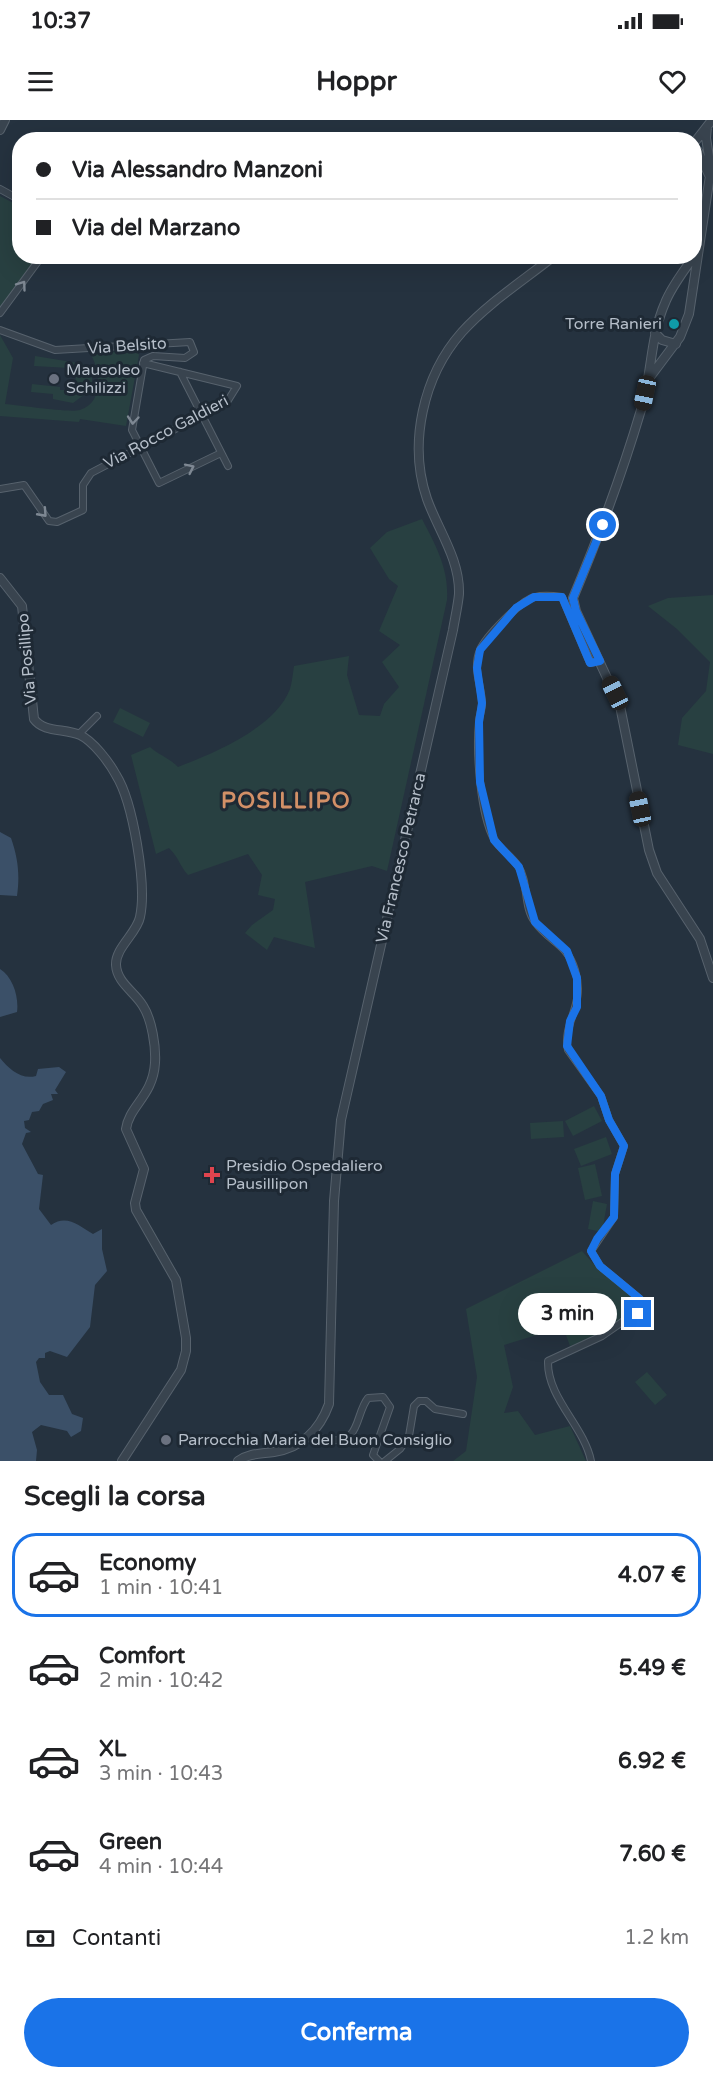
<!DOCTYPE html>
<html lang="it">
<head>
<meta charset="utf-8">
<style>
  :root { --surface:#fff; --page:#f2f2f2; --text:#202124; --muted:#757577; --line:#e0e0e0; --accent:#1a73e8 }
  body { margin:0; font-family:"Varela Round",sans-serif; background:var(--page); color:var(--text); height:100vh; display:flex; flex-direction:column; font-size:22px; white-space:nowrap }
  * { box-sizing:border-box; margin:0 }
  p { font-size:20px; color:var(--muted) }
  .icon { flex:none; width:33px; height:33px; fill:none; stroke:currentColor; stroke-width:2; stroke-linecap:round; stroke-linejoin:round }
  .map { position:relative; height:1341px; overflow:hidden }
  .panel { display:flex; flex-direction:column; background:var(--surface); flex:1 }
  .panel>* { flex:none }
  .banner { position:absolute; left:12px; top:12px; width:690px; height:132px; border-radius:24px; box-shadow:0 6px 24px #0002; display:grid; align-content:center; height:132px; padding:0 24px; background:var(--surface) }
  .end { position:absolute; width:27px; height:27px; margin:-14px; border:8px solid #1a73e8; background:#fff; box-shadow:0 0 0 3px #fff }
  .from { border-radius:50% }
  .bubble { position:absolute; height:42px; border-radius:21px; background:var(--surface); box-shadow:0 6px 24px #0002; font-size:20px; font-weight:700; line-height:42px; text-align:center }
  .car { position:absolute; width:18px; height:36px; margin:-18px -9px; border-radius:8px; box-shadow:0 0 4px 2px #0007; background:linear-gradient(#222 24%,#8ab4d8 0 40%,#222 0 76%,#8ab4d8 0 86%,#222 0) }
  .banner b { display:flex; align-items:center; gap:21px; height:57px; font-size:22px }
  .banner b+b { border-top:2px solid var(--line) }
  .banner i { width:15px; height:15px; background:var(--text) }
  ul { padding:0; list-style:none }
  li { display:flex; align-items:center; gap:18px; height:84px; margin:0 12px 9px; padding:0 12px; border:3px solid transparent; border-radius:24px }
  li div { flex:1 }
  li b { display:block; font-size:22px }
  li em { font-style:normal; font-weight:700 }
  li.current { border-color:var(--accent) }
  li>.icon { width:54px; height:54px; stroke-width:1.5 }
  h2 { padding:0 24px; font-size:27px; line-height:72px }
  .pay { display:flex; align-items:center; gap:15px; height:66px; padding:0 24px; font-size:22px }
  .pay p { margin-inline-start:auto }
  .cta { display:flex; gap:12px; margin-top:auto; padding:12px 24px }
  .cta a { flex:1; height:69px; border-radius:36px; background:var(--accent); color:#fff; font-size:24px; font-weight:700; line-height:69px; text-align:center }
  .status { display:flex; justify-content:space-between; align-items:center; height:42px; padding:0 30px; background:var(--surface); direction:ltr }
  .status svg { height:16px; fill:currentColor }
  header { display:flex; justify-content:space-between; align-items:center; height:78px; padding:0 24px; background:var(--surface); font-size:27px; font-weight:700 }
  .map>svg:first-child { display:block }
  .green { fill:#284041 }
  .water { fill:#3b5068 }
  .lines { fill:none; stroke-linecap:round; stroke-linejoin:round }
  .minor-casing { stroke:#57626d; stroke-width:8 }
  .tertiary-casing { stroke:#57626d; stroke-width:10 }
  .minor { stroke:#39444f; stroke-width:6 }
  .tertiary { stroke:#39444f; stroke-width:8 }
  .oneway { stroke:#7e8893 }
  .route { stroke:#1a73e8; stroke-width:8 }
  .culture-dot { fill:#0f9aa8; stroke:#1e2934; stroke-width:2 }
  .worship-dot { fill:#6b7280; stroke:#1e2934; stroke-width:2 }
  .health-dot { fill:#e0444e; stroke:#1e2934; stroke-width:2 }
  .labels { text-anchor:middle; dominant-baseline:central; stroke-width:6; stroke-linejoin:round; paint-order:stroke }
  .poi-label { font-size:16px; fill:#b6bfca; stroke:#1e2934; text-anchor:start }
  .street-label { font-size:16px; fill:#b6bfca; stroke:#1e2934 }
  .district-label { font-size:22px; font-weight:bold; letter-spacing:1.5px; fill:#d39067; stroke:#1e2934 }
</style>
</head>
<body>
<div class="status"><b>10:37</b><svg viewBox="0 0 49 12"><path d="M0 12V9h3v3zM5 12V6h3v6zM10 12V3h3v9zM15 12V0h3v12zM26 1h20v11H26zM47 4h2v5h-2z"/></svg></div>
<header><svg class="icon" aria-label="menu" viewBox="0 0 24 24"><path d="M4 6h16M4 12h16M4 18h16"/></svg>Hoppr<svg class="icon" aria-label="heart" viewBox="0 0 24 24"><path d="M12 20l-8-8c-3-5 5-10 8-4 3-6 11-1 8 4z"/></svg></header>
<div class="map">
<svg width="713" height="1341" viewBox="0 0 713 1341">
  <rect width="100%" height="100%" fill="#25323f"/>
  <path class="green" d="M0,76l19,10 1,50 19,1 -39,50z
    M0,215l13,23 -8,46c14,1 64,9 75,6 25,-8 20,-41 10,-57l46,-3 3,5 -13,71 -46,-7 -1,3 -79,-6z
    M35,236l49,8 8,9v16l-19,14 -20,-4v-5l-22,-2 1,-8 28,3v3h6l1,-4h8l1,-13 -6,-1v-4l-36,-2z
    M422,399c14,27 27,50 25,81l-60,271 -15,-5 -67,16 10,66 -41,-11 -7,13 -22,-17 7,-8 21,-15 2,-11 -17,-4 4,-20 -14,-21 -60,21c-9,-10 -8,-16 -19,-27l-13,6 -25,-99 19,-8c9,8 19,11 28,20 36,-14 97,-39 112,-78 2,-7 3,-16 4,-23l55,-10 -2,19 12,40 21,1 4,-12 15,-17 -17,-25 18,-17 -21,-14 19,-45 -9,-7 -19,-31 17,-16z
    M713,475v159l-35,-9 4,-27 24,-27 4,-29 -33,-33 -29,-23 20,-8z
    M120,588l30,15 -7,14 -30,-15z
    M594,986l8,15 -29,15 -8,-15z
    M563,1001l1,16 -33,2 -1,-16z
    M606,1017l6,17 -31,12 -7,-17z
    M595,1044l7,32 -17,4 -7,-32z
    M593,1081l14,3 -5,28 -14,-3z
    M582,1131l16,18 39,32 2,5 -3,6 -20,10 -16,13 -30,11 -7,-19 -59,18 9,42 -9,26 14,-2 17,24 35,-9 16,35h-133l13,-10 11,-74 -11,-68z
    M647,1252l20,23 -12,10 -20,-23z"/>
  <path class="water" d="M0,712l11,6c7,20 9,37 6,58l-17,-1z
    M0,849c13,8 19,28 17,43l-17,5z
    M0,938c9,11 21,22 36,18l2,-7 21,-2 7,5 -11,18 3,4h-7l2,6 -10,4 -4,7 -7,1 -3,8 -5,1 1,7 6,4 -5,1 -4,11 16,30 5,1 -4,34 12,16c16,-11 28,1 42,9l9,-5v20l5,22 -12,14 -5,42 -23,30 -17,-6 -5,2v5h-6l-3,4 4,20 9,13h14l9,19 11,4 -2,13 -10,6 -4,-6 -26,-6 -9,7 5,18 -1,11h-36z"/>
  <g class="lines">
    <defs>
      <path id="minor" d="M0,69l20,11
        M0,193l42,-57
        M0,210l55,20 135,-8 4,10 -9,6 -32,-2 -9,4 -12,70 27,53 62,-30
        M180,252l48,94
        M0,369l24,-4 25,36 8,1 26,-12v-25l8,-12 136,-71 10,-16 -94,-23
        M79,614l18,-18
        M313,1314c5,4 10,5 17,6 31,4 25,-26 38,-42l15,-1 7,10 -17,48 6,6
        M385,1341l15,-12 9,-13 5,-30 5,-5h7l9,8 28,5
        M591,1341c-7,-35 -44,-63 -43,-100l54,-25 39,-27 -1,-10 -40,-33 -9,-15 23,-34 1,-43 9,-28 -15,-26 -8,-24 -33,-46c-6,-28 18,-44 7,-80 -8,-27 -26,-28 -40,-48 -12,-15 -6,-40 -17,-56 -6,-10 -19,-17 -24,-27 -14,-25 -18,-88 -15,-117 0,-6 3,-12 3,-18 0,-18 -10,-35 -2,-54 5,-13 41,-50 55,-53 7,-2 20,-1 27,0l28,66 10,-2"/>
      <path id="tertiary" d="M0,10l5,-10
        M694,23l18,-23
        M698,31l11,24
        M694,136c-10,15 -23,31 -29,47 -15,34 -13,72 -24,107 -19,64 -42,126 -68,188l3,13 44,95 29,144 8,23 43,66 13,39
        M655,213l7,7 14,4
        M650,257l30,-40 9,-23 22,-145 -5,-31 1,-11
        M0,458l22,28 12,113c10,14 31,9 46,16 13,6 29,27 36,40 17,27 31,110 24,142 -3,16 -25,31 -24,48 1,18 19,27 27,41 9,14 13,41 12,57 -2,33 -26,43 -29,66l18,40 -9,34 1,7 40,70 10,58v13l-5,19 -59,91
        M238,1341c11,-8 23,-7 36,-9 28,-4 46,-23 55,-48l5,-203 7,-81 112,-490c2,-12 5,-25 6,-36 1,-35 -21,-64 -32,-95 -19,-55 -4,-123 35,-167 26,-29 62,-52 92,-76"/>
    </defs>
    <use href="#minor" class="minor-casing"/>
    <use href="#tertiary" class="tertiary-casing"/>
    <use href="#minor" class="minor"/>
    <use href="#tertiary" class="tertiary"/>
  </g>
  <defs><path id="oneway-chevron" d="M-2-3.5L2.5 0L-2 3.5" fill="none" stroke-width="1.6" stroke-linecap="round" stroke-linejoin="round" transform="scale(1.5)"/></defs>
  <g class="oneway">
    <use href="#oneway-chevron" transform="translate(22 165) rotate(-54)"/>
    <use href="#oneway-chevron" transform="translate(133 300) rotate(95)"/>
    <use href="#oneway-chevron" transform="translate(190 348) rotate(-26)"/>
    <use href="#oneway-chevron" transform="translate(43 393) rotate(48)"/>
  </g>
  <g class="lines">
    <path class="route" d="M603,405l-30,73 3,13 24,50 -10,2 -28,-66h-28l-18,11 -36,42 -3,18 5,35 -3,19 1,60 14,58 25,27 16,55 32,29 10,27v29l-7,14 -3,25 34,50 8,24 15,26 -9,28 -1,43 -17,22 -6,12 9,15 40,33 2,7 -4,8"/>
  </g>
  <circle class="culture-dot" cx="674" cy="204" r="6"/>
  <g class="worship-dot">
    <circle cx="54" cy="259" r="6"/>
    <circle cx="166" cy="1320" r="6"/>
  </g>
  <path class="health-dot" d="M209 1046h6v6h6v6h-6v6h-6v-6h-6v-6h6z"/>
  <g class="labels">
    <g class="poi-label">
      <text x="662" y="204" text-anchor="end">Torre Ranieri</text>
      <text x="66" y="250">Mausoleo<tspan x="66" dy="18">Schilizzi</tspan></text>
      <text x="226" y="1046">Presidio Ospedaliero<tspan x="226" dy="18">Pausillipon</tspan></text>
      <text x="178" y="1320">Parrocchia Maria del Buon Consiglio</text>
    </g>
    <g class="street-label">
      <text transform="translate(127 226) rotate(-4)">Via Belsito</text>
      <text transform="translate(166 312) rotate(-28)">Via Rocco Galdieri</text>
      <text transform="translate(27 539) rotate(-95)">Via Posillipo</text>
      <text transform="translate(401 738) rotate(-77)">Via Francesco Petrarca</text>
    </g>
    <g class="district-label">
      <text x="286" y="681">POSILLIPO</text>
    </g>
  </g>
</svg>
<i class="end from" style="left:603px;top:405px"></i>
<i class="end" style="left:638px;top:1194px"></i>
<div class="bubble" style="left:518px;top:1173px;width:99px">3 min</div>
<i class="car" style="left:645px;top:273px;rotate:192deg"></i>
<i class="car" style="left:615px;top:573px;rotate:334deg"></i>
<i class="car" style="left:640px;top:689px;rotate:348deg"></i>
<div class="banner">
<b><i class="from"></i>Via Alessandro Manzoni</b>
<b><i></i>Via del Marzano</b>
</div>
</div>
<section class="panel">
<h2>Scegli la corsa</h2>
<ul>
<li class="current"><svg class="icon" aria-label="car" viewBox="0 0 24 24"><path d="M5 17H2v-5l4-1 3-4h7l3 4 3 1v5h-3M9 17h6M6 11h13"/><circle cx="7" cy="17" r="2"/><circle cx="17" cy="17" r="2"/></svg><div><b>Economy</b><p>1 min · 10:41</p></div><em>4.07 €</em></li>
<li><svg class="icon" aria-label="car" viewBox="0 0 24 24"><path d="M5 17H2v-5l4-1 3-4h7l3 4 3 1v5h-3M9 17h6M6 11h13"/><circle cx="7" cy="17" r="2"/><circle cx="17" cy="17" r="2"/></svg><div><b>Comfort</b><p>2 min · 10:42</p></div><em>5.49 €</em></li>
<li><svg class="icon" aria-label="car" viewBox="0 0 24 24"><path d="M5 17H2v-5l4-1 3-4h7l3 4 3 1v5h-3M9 17h6M6 11h13"/><circle cx="7" cy="17" r="2"/><circle cx="17" cy="17" r="2"/></svg><div><b>XL</b><p>3 min · 10:43</p></div><em>6.92 €</em></li>
<li><svg class="icon" aria-label="car" viewBox="0 0 24 24"><path d="M5 17H2v-5l4-1 3-4h7l3 4 3 1v5h-3M9 17h6M6 11h13"/><circle cx="7" cy="17" r="2"/><circle cx="17" cy="17" r="2"/></svg><div><b>Green</b><p>4 min · 10:44</p></div><em>7.60 €</em></li>
</ul>
<div class="pay"><svg class="icon" aria-label="cash" viewBox="0 0 24 24"><path d="M3 7h18v10H3z"/><circle cx="12" cy="12" r="2"/></svg>Contanti<p>1.2 km</p></div>
<div class="cta"><a>Conferma</a></div>
</section>
</body>
</html>
